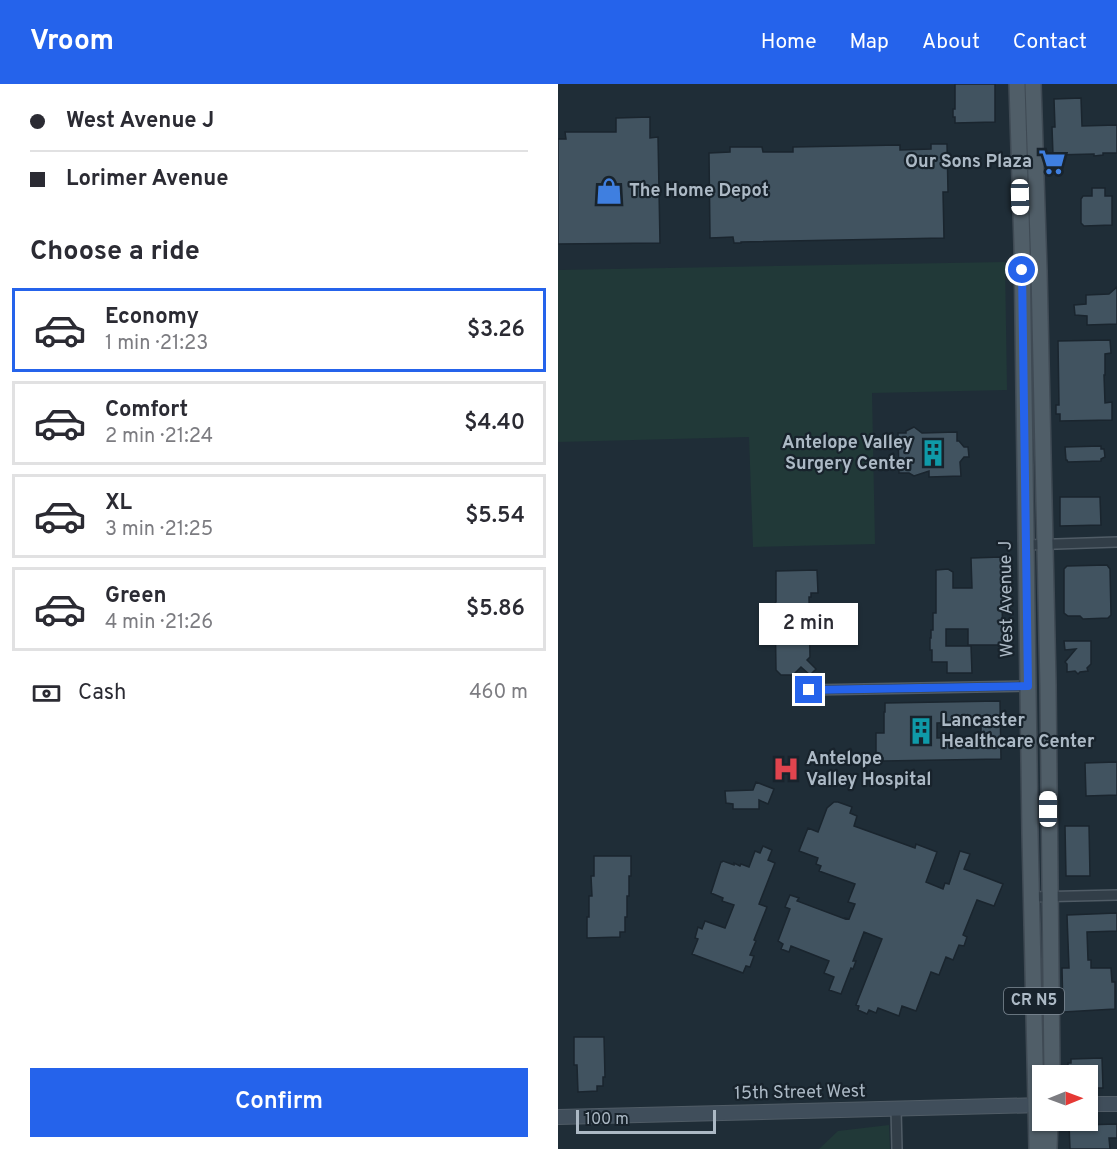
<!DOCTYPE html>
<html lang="en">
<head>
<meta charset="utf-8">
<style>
  :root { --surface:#fff; --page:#f7f7f7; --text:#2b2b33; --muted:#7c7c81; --line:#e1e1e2; --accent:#2563eb }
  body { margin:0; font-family:Overpass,sans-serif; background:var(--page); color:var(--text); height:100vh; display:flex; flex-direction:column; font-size:22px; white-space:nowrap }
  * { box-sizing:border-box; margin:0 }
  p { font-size:20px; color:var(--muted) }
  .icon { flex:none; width:33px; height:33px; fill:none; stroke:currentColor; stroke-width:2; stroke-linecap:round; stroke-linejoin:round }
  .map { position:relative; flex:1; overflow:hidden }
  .drawer { display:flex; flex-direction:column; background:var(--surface); width:558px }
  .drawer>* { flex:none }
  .top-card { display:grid; align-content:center; height:132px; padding:0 30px; background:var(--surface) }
  .needle { width:39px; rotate:89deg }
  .tools { position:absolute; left:474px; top:981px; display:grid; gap:12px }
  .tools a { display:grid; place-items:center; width:66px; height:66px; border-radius:0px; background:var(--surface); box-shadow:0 2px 4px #0004; font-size:30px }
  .scale { position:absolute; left:18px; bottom:15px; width:140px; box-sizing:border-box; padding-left:6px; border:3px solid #acb9c5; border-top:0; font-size:16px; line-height:21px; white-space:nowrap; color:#acb9c5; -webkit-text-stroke:4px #18232c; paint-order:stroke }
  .end { position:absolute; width:27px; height:27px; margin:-14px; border:8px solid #2563eb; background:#fff; box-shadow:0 0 0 3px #fff }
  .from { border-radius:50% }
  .bubble { position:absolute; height:42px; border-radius:0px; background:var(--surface); box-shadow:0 2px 4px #0004; font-size:20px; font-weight:600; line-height:42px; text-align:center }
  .car { position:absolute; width:18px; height:36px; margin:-18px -9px; border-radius:8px; box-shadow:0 0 4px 2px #0007; background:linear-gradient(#fff 24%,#345 0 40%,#fff 0 76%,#345 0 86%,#fff 0) }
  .top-card b { display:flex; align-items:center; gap:21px; height:57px; font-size:22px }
  .top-card b+b { border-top:2px solid var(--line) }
  .top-card i { width:15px; height:15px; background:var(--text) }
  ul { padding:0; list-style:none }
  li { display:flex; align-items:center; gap:18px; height:84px; margin:0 12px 9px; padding:0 18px; border:3px solid var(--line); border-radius:0px }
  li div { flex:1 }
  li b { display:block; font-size:22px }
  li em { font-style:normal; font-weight:600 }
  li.on { border-color:var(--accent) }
  li>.icon { width:54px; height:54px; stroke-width:1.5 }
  h2 { padding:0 30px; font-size:27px; line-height:72px }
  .pay { display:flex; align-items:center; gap:15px; height:66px; padding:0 30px; font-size:22px }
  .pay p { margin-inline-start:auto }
  .button { display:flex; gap:12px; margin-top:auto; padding:12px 30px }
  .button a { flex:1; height:69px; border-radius:0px; background:var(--accent); color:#fff; font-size:24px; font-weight:600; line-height:69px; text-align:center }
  header { display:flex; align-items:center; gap:36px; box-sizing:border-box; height:84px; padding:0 30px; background:var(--accent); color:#fff }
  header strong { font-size:28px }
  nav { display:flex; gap:33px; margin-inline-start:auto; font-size:21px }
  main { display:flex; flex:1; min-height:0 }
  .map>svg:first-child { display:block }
  .green { fill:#213938 }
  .building { fill:#415360; stroke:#1a252e; stroke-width:1.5; fill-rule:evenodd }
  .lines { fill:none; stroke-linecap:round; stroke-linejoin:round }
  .street-casing { stroke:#505c66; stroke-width:12 }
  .secondary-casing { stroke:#505c66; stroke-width:16 }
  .primary-casing { stroke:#3f4a54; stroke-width:18 }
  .street { stroke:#323e48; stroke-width:9 }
  .secondary { stroke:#404e5b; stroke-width:14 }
  .primary { stroke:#505e68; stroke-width:15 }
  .route { stroke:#2563eb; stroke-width:8 }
  .labels { text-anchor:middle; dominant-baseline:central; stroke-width:4.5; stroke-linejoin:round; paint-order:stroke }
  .shield { fill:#18232c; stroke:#808c97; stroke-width:1.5 }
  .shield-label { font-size:16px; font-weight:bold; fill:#acb9c5 }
  .poi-label { font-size:18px; font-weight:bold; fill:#acb9c5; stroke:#18232c; text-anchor:start }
  .street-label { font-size:18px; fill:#acb9c5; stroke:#18232c }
</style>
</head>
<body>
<header>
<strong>Vroom</strong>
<nav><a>Home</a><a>Map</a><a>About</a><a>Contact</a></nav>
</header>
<main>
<section class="drawer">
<div class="top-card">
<b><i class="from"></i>West Avenue J</b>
<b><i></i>Lorimer Avenue</b>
</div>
<h2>Choose a ride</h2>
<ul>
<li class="on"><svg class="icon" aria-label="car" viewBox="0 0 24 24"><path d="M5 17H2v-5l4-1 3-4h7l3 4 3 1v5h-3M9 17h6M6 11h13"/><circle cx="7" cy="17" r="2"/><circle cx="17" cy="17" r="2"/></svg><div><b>Economy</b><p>1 min · 21:23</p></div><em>$3.26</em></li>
<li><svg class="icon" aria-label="car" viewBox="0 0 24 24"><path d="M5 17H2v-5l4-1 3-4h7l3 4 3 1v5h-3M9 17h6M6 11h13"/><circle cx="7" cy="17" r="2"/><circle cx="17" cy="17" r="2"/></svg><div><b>Comfort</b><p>2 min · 21:24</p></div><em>$4.40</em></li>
<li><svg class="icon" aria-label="car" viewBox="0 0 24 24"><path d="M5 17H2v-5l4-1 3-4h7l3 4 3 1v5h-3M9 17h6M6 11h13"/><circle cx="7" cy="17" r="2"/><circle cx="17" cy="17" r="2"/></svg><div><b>XL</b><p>3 min · 21:25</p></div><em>$5.54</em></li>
<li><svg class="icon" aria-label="car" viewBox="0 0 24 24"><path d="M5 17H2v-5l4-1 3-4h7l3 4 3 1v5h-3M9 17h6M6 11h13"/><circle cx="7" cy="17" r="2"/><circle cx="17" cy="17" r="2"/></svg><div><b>Green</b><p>4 min · 21:26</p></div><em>$5.86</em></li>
</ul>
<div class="pay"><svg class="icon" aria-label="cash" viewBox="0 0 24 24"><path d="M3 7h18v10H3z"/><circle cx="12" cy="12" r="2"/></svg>Cash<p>460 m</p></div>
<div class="button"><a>Confirm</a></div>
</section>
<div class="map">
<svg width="559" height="1065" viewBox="0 0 559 1065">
  <rect width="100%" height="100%" fill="#1f2d37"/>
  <path class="green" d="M447,178l2,128 -135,3 3,151 -122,3 -4,-110 -191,5v-172z
    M331,1041l1,24h-71l19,-18z"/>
  <path class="building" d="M397,0h40v38l-40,1v-6h-2v-8h2z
    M523,14l1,28 35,-1v28h-14v2l-9,1v-2l-41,1 -1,-28h3l-1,-28z
    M92,33v21l8,-1 2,106 -102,1v-105h8l-1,-7h51v-14z
    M373,60h16l1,48h-5l1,46 -203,4v1h-7l-1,-6 -23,1 -1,-85 21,-1v-5h32l1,5h30v-5l107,-2v5l31,-1z
    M534,104h13v8h7v29l-28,1 -3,-3v-24l2,-3h9z
    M559,203v37l-30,1v-9l-12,-1 -1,-10 12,-1v-9l23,-1z
    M552,256l1,13 -6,1v21h-1l1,28 7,-1v18l-52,1v-7h-4v-9h3l-1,-64z
    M356,343l8,6 35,-1v9h2l5,6h4l1,10h-5l-4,5 1,14 -32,1v-6l-15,5 -5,-3h-10l-1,-40h8v-2z
    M543,362v3h3l1,8 -4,2v2l-33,1 -1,-2h-1l-1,-13z
    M502,413h40l1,28 -41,1z
    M444,473l2,3v12l1,29 -1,3h-2l1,41h-35v-16h-22v17h25l1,27h-25v-11h-15v-12h-2v-12h1v-8h2v-17h3v-43l12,-1 5,3v16h19l-1,-30z
    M549,481l3,4 1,46 -3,3 -25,1 -3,-3h-12l-4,-3v-44l3,-3z
    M259,486l1,23h-7v4h-2l1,60 -3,3 9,9 -6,6 -9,-8 -8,8h-12l-5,-5 -1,-67 1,-1v-31z
    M506,557h27v23l-4,4 1,3 -8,1 -2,2 -3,-3 -8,1v-8l-2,-2 11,-13 -11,1z
    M442,617l1,58 -118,2v-3h-7v-25h8v-21h1v-9zM417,638v1h6v14l-44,1v-15z
    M559,678v33l-31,1 -1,-33z
    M198,698l18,7 -6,15 -9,-4v9h-26v-5l-7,-1 -1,-12 28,-1z
    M276,718h4l14,5 -2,6 7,3 -3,10 61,22 1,-4 21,8 -11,30 17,7 2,-6 4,1 11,-33 10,3 -6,15 39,15 -9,22 -17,-6 -14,35 4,2 -3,9 -5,-1 -6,15 -7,-3 -7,18 -8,-3 -15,39 -14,-5 -3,10 -21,-8 -2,5 -7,-3 -2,4 -9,-4 1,-4 -3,-1 26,-66 -18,-7 -11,29h3l-3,8 -2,-1 -10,26 -12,-4 5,-13 -10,-4 5,-12 -38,-15 -2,6 -8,-3 2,-5 -5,-3 12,-32 -5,-2 5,-12 9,3 -2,3 48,18v-1l4,1 6,-15 -7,-2 7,-18 -36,-13 2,-5 -5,-2 2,-6 -19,-7 9,-23 10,4 9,-24z
    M507,742h24l1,50h-24z
    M205,762l9,4 -4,10 7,3 -16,41 8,3 -13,33 2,1 -6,14 4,1 -4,11 -4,-1 -3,7 -51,-19 6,-15 -3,-1 3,-11 4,2 3,-8 20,7 9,-23 -12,-4 1,-3 -12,-5 10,-31h1l1,-1 11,4v-2l6,3 1,-2 8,3 6,-16 5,2z
    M36,772h37v20h-2v20h-2v21h-2v15h-5v5l-33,1v-21h2v-21h3l-1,-20h3z
    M559,829v18l-30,1 1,28h3v8h20l1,14h3v27l-52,3 -1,-44h7l-2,-53z
    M16,953h30l1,40h-2v9h-6v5l-19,1 -1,-27h-3z
    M544,974l1,30h-15v-12h-20v-13h3v-4z
    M525,1039v2l34,-1v14h-8l1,11h-40l-1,-25z"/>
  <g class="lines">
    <defs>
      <path id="street" d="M468,461l91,-3
        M251,606l219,-4
        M473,813l86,-2
        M338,1025l1,40"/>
      <path id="secondary" d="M530,1020h29
        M0,1033l484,-12"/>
      <path id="primary" d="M459,0l5,161 8,589 7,315
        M475,0l6,187 9,414 4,391
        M491,1065l1,-29"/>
    </defs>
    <use href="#street" class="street-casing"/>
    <use href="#secondary" class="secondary-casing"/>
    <use href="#primary" class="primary-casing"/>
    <use href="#street" class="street"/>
    <use href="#secondary" class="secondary"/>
    <use href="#primary" class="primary"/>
  </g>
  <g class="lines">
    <path class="route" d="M251,606l219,-4 -6,-416"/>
  </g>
  <defs>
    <symbol id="supermarket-bare" viewBox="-9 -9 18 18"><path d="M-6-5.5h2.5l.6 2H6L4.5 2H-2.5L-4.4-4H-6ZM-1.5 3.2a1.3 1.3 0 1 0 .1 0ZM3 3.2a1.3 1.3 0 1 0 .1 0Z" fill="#3f7fe0" stroke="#18232c" stroke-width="2.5" paint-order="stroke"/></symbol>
    <symbol id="shop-bare" viewBox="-9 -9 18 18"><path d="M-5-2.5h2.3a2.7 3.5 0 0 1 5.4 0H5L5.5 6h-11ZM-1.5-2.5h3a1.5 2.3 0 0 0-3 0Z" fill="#3f7fe0" stroke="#18232c" stroke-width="2.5" paint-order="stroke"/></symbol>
    <symbol id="building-bare" viewBox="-9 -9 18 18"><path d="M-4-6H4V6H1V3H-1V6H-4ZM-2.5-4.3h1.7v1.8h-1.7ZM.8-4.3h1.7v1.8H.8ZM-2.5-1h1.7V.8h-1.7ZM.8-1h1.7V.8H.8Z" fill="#0f9aa8" stroke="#18232c" stroke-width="2.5" paint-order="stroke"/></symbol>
    <symbol id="hospital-bare" viewBox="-9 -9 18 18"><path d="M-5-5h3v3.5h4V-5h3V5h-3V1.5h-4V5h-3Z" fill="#e0444e" stroke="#18232c" stroke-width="2.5" paint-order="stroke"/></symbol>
  </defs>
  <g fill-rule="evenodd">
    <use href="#supermarket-bare" x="475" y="59" width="38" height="38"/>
    <use href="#shop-bare" x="32" y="88" width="38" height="38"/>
    <use href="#building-bare" x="356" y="350" width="38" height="38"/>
    <use href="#building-bare" x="344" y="628" width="38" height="38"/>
    <use href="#hospital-bare" x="209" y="666" width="38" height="38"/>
  </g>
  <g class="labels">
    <rect class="shield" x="446" y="904" width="60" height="26" rx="4.5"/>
    <g class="shield-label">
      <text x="476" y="917">CR N5</text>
    </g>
    <g class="poi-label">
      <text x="474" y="78" text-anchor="end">Our Sons Plaza</text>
      <text x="71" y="107">The Home Depot</text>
      <text x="355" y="359" text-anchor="end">Antelope Valley<tspan x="355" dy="21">Surgery Center</tspan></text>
      <text x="383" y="637">Lancaster<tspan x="383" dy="21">Healthcare Center</tspan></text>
      <text x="248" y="675">Antelope<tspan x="248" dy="21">Valley Hospital</tspan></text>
    </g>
    <g class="street-label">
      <text transform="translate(449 515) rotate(-91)">West Avenue J</text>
      <text transform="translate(242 1009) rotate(-1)">15th Street West</text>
    </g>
  </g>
</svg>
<div class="tools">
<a><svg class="needle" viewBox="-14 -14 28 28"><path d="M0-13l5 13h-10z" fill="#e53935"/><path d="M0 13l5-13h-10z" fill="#7c7c81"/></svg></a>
</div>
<div class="scale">100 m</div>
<i class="end from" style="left:464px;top:186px"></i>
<i class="end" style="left:251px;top:606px"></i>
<div class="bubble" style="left:201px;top:519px;width:99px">2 min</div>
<i class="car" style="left:462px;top:113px;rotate:179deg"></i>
<i class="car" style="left:490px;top:725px;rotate:0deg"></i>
</div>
</main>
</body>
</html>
